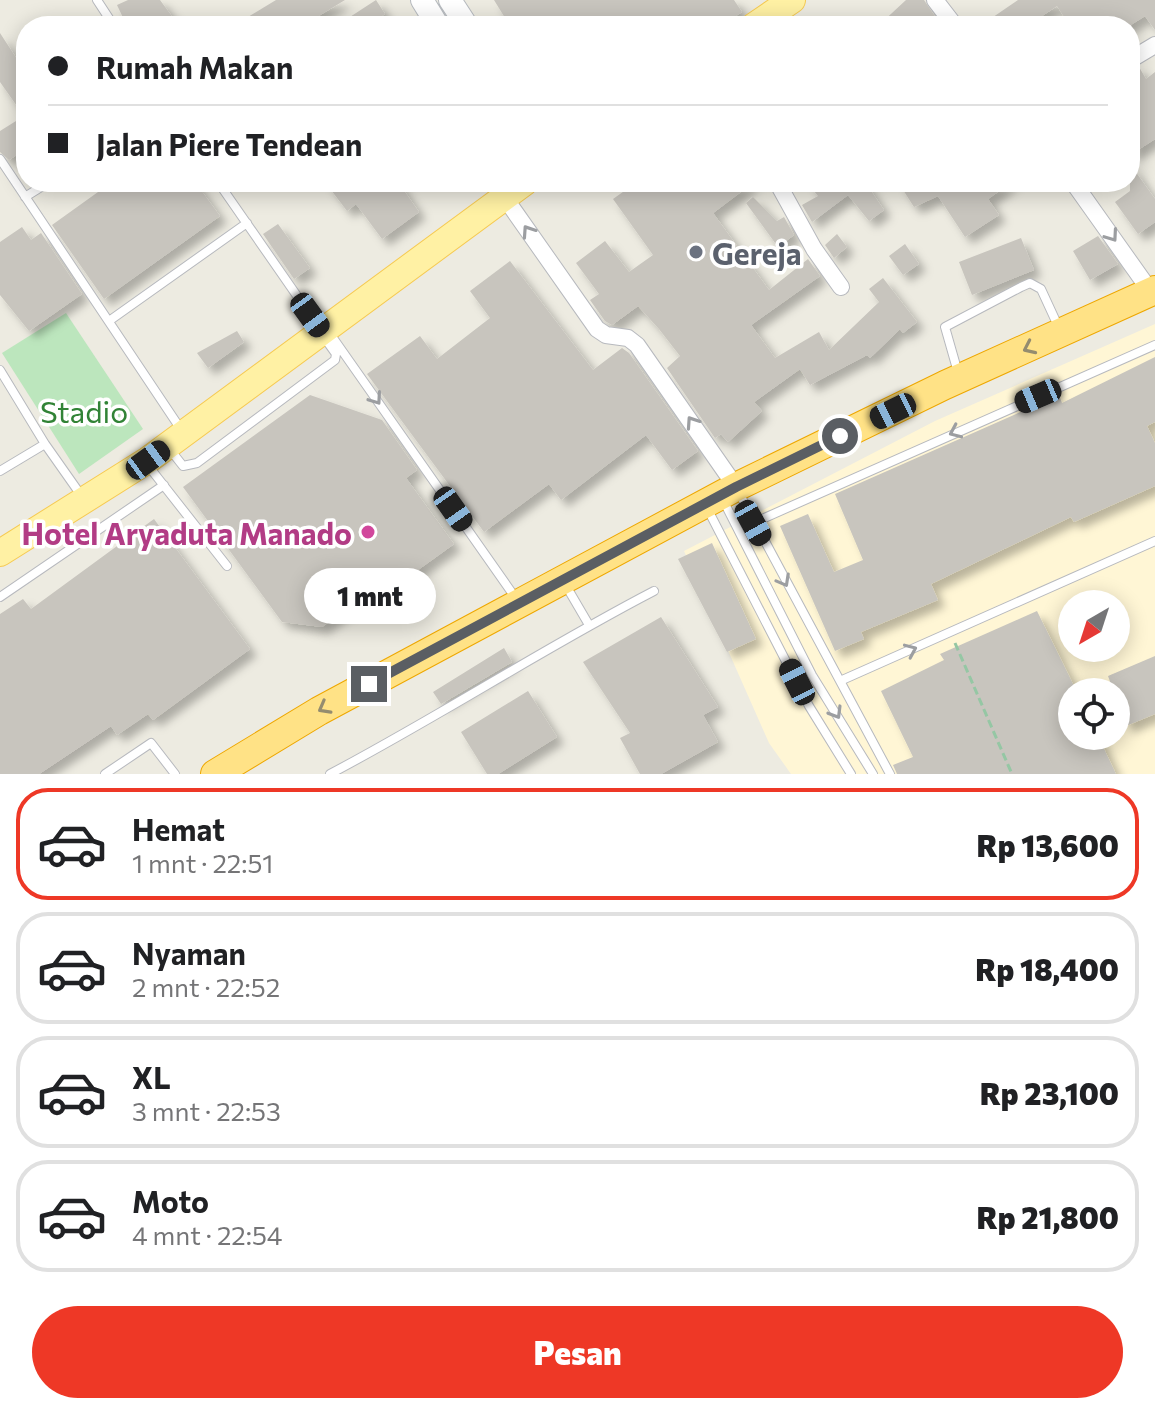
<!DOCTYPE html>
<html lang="id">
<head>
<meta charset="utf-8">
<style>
  :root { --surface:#fff; --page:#f6f6f6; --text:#202124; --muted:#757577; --line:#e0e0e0; --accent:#ee3826 }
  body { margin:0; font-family:Commissioner,sans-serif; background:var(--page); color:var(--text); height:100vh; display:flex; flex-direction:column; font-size:30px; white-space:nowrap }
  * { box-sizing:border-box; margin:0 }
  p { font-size:26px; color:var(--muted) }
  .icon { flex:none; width:44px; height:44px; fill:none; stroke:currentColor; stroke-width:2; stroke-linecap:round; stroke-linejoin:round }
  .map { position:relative; height:774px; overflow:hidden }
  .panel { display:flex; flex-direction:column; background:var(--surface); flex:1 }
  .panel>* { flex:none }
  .banner { position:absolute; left:16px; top:16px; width:1124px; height:176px; border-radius:32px; box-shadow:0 4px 20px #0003; display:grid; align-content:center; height:176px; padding:0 32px; background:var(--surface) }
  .needle { width:52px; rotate:219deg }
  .buttons { position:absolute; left:1058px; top:590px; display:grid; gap:16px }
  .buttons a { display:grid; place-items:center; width:72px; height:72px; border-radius:50%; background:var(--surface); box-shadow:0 4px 20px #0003; font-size:40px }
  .end { position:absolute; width:36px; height:36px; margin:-18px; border:10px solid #5a5e63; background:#fff; box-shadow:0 0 0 4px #fff }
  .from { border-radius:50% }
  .bubble { position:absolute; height:56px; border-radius:28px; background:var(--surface); box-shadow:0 4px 20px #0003; font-size:26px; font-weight:800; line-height:56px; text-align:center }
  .car { position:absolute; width:24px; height:48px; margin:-24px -12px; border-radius:10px; box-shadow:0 0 6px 2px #0007; background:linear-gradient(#222 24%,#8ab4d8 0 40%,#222 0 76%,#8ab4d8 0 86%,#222 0) }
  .banner b { display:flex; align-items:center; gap:28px; height:76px; font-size:30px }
  .banner b+b { border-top:2px solid var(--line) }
  .banner i { width:20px; height:20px; background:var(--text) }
  ul { padding:14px 0 0; list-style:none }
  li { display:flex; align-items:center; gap:24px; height:112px; margin:0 16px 12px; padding:0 16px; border:4px solid var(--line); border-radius:32px }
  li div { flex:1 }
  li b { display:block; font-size:30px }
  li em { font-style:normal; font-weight:800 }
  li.selected { border-color:var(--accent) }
  li>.icon { width:72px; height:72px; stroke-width:1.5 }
  .primary-button { display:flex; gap:16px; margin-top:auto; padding:16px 32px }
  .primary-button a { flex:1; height:92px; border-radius:48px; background:var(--accent); color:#fff; font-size:32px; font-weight:800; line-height:92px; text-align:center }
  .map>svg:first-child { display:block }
  .commercial { fill:#fff6d5; fill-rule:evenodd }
  .green { fill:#bce6bd }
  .building { fill:#c8c5be; filter:url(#shadow) }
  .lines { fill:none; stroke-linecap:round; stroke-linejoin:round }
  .lane-casing { stroke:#b7b9be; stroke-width:10 }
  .street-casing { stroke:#b7b9be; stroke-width:18 }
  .secondary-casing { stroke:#b7bbc0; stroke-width:24 }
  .primary-casing { stroke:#f6ca52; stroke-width:28 }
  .highway-casing { stroke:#eea700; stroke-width:30 }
  .path { stroke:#95c7a4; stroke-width:3; stroke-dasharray:8 4; stroke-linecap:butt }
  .lane { stroke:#fff; stroke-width:8 }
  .street { stroke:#fff; stroke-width:16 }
  .secondary { stroke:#fff; stroke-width:22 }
  .primary { stroke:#fff1a4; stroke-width:26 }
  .highway { stroke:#ffe286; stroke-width:28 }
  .oneway { stroke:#9c9ea1 }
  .oneway2 { stroke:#948c6f }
  .route { stroke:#5a5e63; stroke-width:10 }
  .worship-dot { fill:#6b7280; stroke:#fff; stroke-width:3 }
  .hotel-dot { fill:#d1479c; stroke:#fff; stroke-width:3 }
  .labels { text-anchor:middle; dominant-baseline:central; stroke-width:7; stroke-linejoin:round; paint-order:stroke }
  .worship-label { font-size:30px; font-weight:bold; fill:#5b616d; stroke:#fff; text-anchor:start }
  .park-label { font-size:30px; fill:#318336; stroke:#fff }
  .hotel-label { font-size:30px; font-weight:bold; fill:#b23c85; stroke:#fff; text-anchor:end }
</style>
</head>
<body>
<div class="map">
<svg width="1155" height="774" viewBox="0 0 1155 774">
  <defs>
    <filter id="shadow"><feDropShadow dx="7" dy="7" stdDeviation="4" flood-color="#0004"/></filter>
  </defs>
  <rect width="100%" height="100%" fill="#edebe1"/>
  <path class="commercial" d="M1155,324v450h-364l-22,-31 -85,-192 251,-130zM1072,604h44v44h-44zM1072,692h44v44h-44z"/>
  <path class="green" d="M66,313l77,116 -64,45 -77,-121z"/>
  <path class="building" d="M128,0h32l19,26h-52l-10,-21z
    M276,0h69l-43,26h-69z
    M376,0l9,14 -19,12h-30z
    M494,0h240l8,12 -22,14h-210z
    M906,0h18l14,21 -7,5h-53z
    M1018,0h137v30l-10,-14 -16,10h-59l-13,-20 -30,20h-47z
    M0,33l26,40v76l-17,11 -9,-8v-21l24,-15 -24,-34z
    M1139,67l7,12 9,-7v67l-25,16v-84z
    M1130,164l25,35v23l-17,12 -23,-32 15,-11z
    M112,182h83l25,34 -116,83 -52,-74z
    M325,182h73l21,30 -37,27 -26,-35 -9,7z
    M637,182h117l-41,31 56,77 39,-31 12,17 -69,49 24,33 44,-26 10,18 50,-48 -10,-13 14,-11 34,44 -14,11 -3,-4 -30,29 -3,-3 -57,30 -10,-16 -46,33 8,9 -34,31 -7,-8 -6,4 -48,-70 13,-12 -21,-27 -21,-23 -26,19 -7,-4 -15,-21 9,-6 -23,-31 29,-22 24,31 24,-17 -40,-56z
    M807,182h58l19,28 -15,11 -21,-26 -36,27 -10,-17 16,-9z
    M898,182h114l-24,17 11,16 -34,22 -27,-41 -24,11z
    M753,197l24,24 7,-4 10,18 -16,12 -32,-44z
    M278,224l32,44 -16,11 -31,-45z
    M22,227l9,13 10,-7 41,61 -53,37 -29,-36v-53z
    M837,234l10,13 -13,11 -9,-13z
    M1098,236l20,28 -28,16 -17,-29z
    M1021,238l13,32 -62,25 -13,-33z
    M905,244l14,20 -16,11 -14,-19z
    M510,261l83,109 29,-22 7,5 69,98 -26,19 -26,-35 -85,65 -12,-16 -65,48 -117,-158 53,-38 17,23 53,-41 -20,-27z
    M237,331l7,11 -36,26 -11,-15z
    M1155,357v65l-8,4 8,17v43l-81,36 -3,-5 -140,67 7,16 -77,32 3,7 -29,12 -55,-125 28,-12 26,58 29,-12 -28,-66 224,-99 3,8z
    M310,395l72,25 35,50 -11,8 48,66 -86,62 -6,-8 -40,29 -40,-5 -99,-135z
    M154,519l96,130 -97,71 -5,-6 -31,21 -6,-9 -72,48h-39v-160l23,-15 8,10z
    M712,543l44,96 -29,13 -49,-93z
    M1037,611l40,81h-5v44h26l18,38h-219l-4,-9 20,-8 -32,-66 63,-31 -4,-6z
    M661,617l57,90 -15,8 15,27 -57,32h-21l-20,-36 10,-5 -47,-71z
    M504,648l8,14 -71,42 -8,-12z
    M1155,656v58l-29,12 -18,-50z
    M528,691l29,46 -59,37h-11l-26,-42z"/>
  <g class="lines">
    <defs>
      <path id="lane" d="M97,0l17,26
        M0,159l182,272
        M218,182l102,147
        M25,197l24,-15
        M109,321l138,-98
        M331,335l186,265
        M0,370l45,74
        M959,376l-14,-49 76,-40 9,-4 11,6 18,39
        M172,452l11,14 14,-3 138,-103 1,-6 -10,-14
        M150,468l77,98
        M0,471l45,-27 38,54
        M738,491l152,283
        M723,500l89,175 61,99
        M707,508l102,198 42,68
        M753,523l402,-178
        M565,584l24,41
        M0,597l164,-112
        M840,681l315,-140
        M105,774l46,-31 24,31
        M330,774c110,-58 214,-126 324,-183"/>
      <path id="street" d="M935,0l20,26
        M1130,60l25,-15
        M777,182l37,67 27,38
        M1073,182l78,110
        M505,198l92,131 9,6 22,3 9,7 99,142"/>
      <path id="secondary" d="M422,0l16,26
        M450,0l17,26"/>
      <path id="primary" d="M754,26l38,-26
        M0,553l148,-93 377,-278"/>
      <path id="highway" d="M215,774l104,-63 417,-224 209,-102 210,-95"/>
    </defs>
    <use href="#lane" class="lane-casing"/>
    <use href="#street" class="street-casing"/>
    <use href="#secondary" class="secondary-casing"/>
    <use href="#primary" class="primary-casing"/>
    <use href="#highway" class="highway-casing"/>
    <path class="path" d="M955,643l57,131"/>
    <use href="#lane" class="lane"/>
    <use href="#street" class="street"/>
    <use href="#secondary" class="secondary"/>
    <use href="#primary" class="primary"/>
    <use href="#highway" class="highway"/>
  </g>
  <defs><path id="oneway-chevron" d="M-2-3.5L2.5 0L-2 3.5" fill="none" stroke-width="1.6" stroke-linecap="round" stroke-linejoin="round" transform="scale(2)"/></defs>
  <g class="oneway">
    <use href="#oneway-chevron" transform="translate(528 231) rotate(-124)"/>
    <use href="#oneway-chevron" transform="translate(1112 236) rotate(55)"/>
    <use href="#oneway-chevron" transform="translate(376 399) rotate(55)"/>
    <use href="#oneway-chevron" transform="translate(692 422) rotate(-124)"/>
    <use href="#oneway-chevron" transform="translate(955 432) rotate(156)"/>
    <use href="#oneway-chevron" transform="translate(784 581) rotate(61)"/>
    <use href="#oneway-chevron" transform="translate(911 650) rotate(-24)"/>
    <use href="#oneway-chevron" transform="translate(836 713) rotate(59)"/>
  </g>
  <g class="oneway2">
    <use href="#oneway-chevron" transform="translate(1029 348) rotate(155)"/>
    <use href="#oneway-chevron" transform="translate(324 708) rotate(151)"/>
  </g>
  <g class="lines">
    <path class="route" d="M369,684l367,-197 104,-51"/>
  </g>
  <circle class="worship-dot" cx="696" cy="252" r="8"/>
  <circle class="hotel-dot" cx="368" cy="532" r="8"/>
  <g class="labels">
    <g class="worship-label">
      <text x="712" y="252">Gereja</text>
    </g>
    <g class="park-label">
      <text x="84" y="410">Stadio</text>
    </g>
    <g class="hotel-label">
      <text x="352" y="532">Hotel Aryaduta Manado</text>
    </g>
  </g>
</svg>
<div class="buttons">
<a><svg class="needle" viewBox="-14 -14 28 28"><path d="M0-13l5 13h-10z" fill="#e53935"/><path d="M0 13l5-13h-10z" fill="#757577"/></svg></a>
<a><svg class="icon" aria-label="locate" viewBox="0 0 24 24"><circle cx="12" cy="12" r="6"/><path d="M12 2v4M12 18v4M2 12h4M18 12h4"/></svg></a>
</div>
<i class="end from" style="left:840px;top:436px"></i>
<i class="end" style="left:369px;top:684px"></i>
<div class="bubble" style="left:304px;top:568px;width:132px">1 mnt</div>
<i class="car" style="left:310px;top:315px;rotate:144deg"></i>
<i class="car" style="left:1038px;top:396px;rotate:247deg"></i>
<i class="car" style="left:893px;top:411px;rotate:244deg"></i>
<i class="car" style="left:148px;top:460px;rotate:54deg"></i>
<i class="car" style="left:453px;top:509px;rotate:145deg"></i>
<i class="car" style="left:753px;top:523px;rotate:151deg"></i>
<i class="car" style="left:797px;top:682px;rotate:333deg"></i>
<div class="banner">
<b><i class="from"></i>Rumah Makan</b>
<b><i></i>Jalan Piere Tendean</b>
</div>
</div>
<section class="panel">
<ul>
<li class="selected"><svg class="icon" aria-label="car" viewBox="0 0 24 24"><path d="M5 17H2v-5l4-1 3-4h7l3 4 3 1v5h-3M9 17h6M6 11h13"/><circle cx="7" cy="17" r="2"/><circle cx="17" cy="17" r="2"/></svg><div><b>Hemat</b><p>1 mnt · 22:51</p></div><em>Rp 13,600</em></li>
<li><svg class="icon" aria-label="car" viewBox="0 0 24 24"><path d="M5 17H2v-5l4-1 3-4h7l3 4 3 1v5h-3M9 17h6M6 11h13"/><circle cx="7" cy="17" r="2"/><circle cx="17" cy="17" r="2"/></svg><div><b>Nyaman</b><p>2 mnt · 22:52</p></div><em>Rp 18,400</em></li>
<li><svg class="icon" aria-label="car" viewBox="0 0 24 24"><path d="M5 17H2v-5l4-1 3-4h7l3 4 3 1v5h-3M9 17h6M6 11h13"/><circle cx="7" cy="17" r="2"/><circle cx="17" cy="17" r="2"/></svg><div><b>XL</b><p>3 mnt · 22:53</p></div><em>Rp 23,100</em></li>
<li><svg class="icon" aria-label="car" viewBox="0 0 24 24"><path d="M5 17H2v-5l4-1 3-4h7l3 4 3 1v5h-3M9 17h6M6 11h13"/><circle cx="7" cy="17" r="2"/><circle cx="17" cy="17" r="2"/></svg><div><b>Moto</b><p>4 mnt · 22:54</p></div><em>Rp 21,800</em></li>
</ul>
<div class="primary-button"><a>Pesan</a></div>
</section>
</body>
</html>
